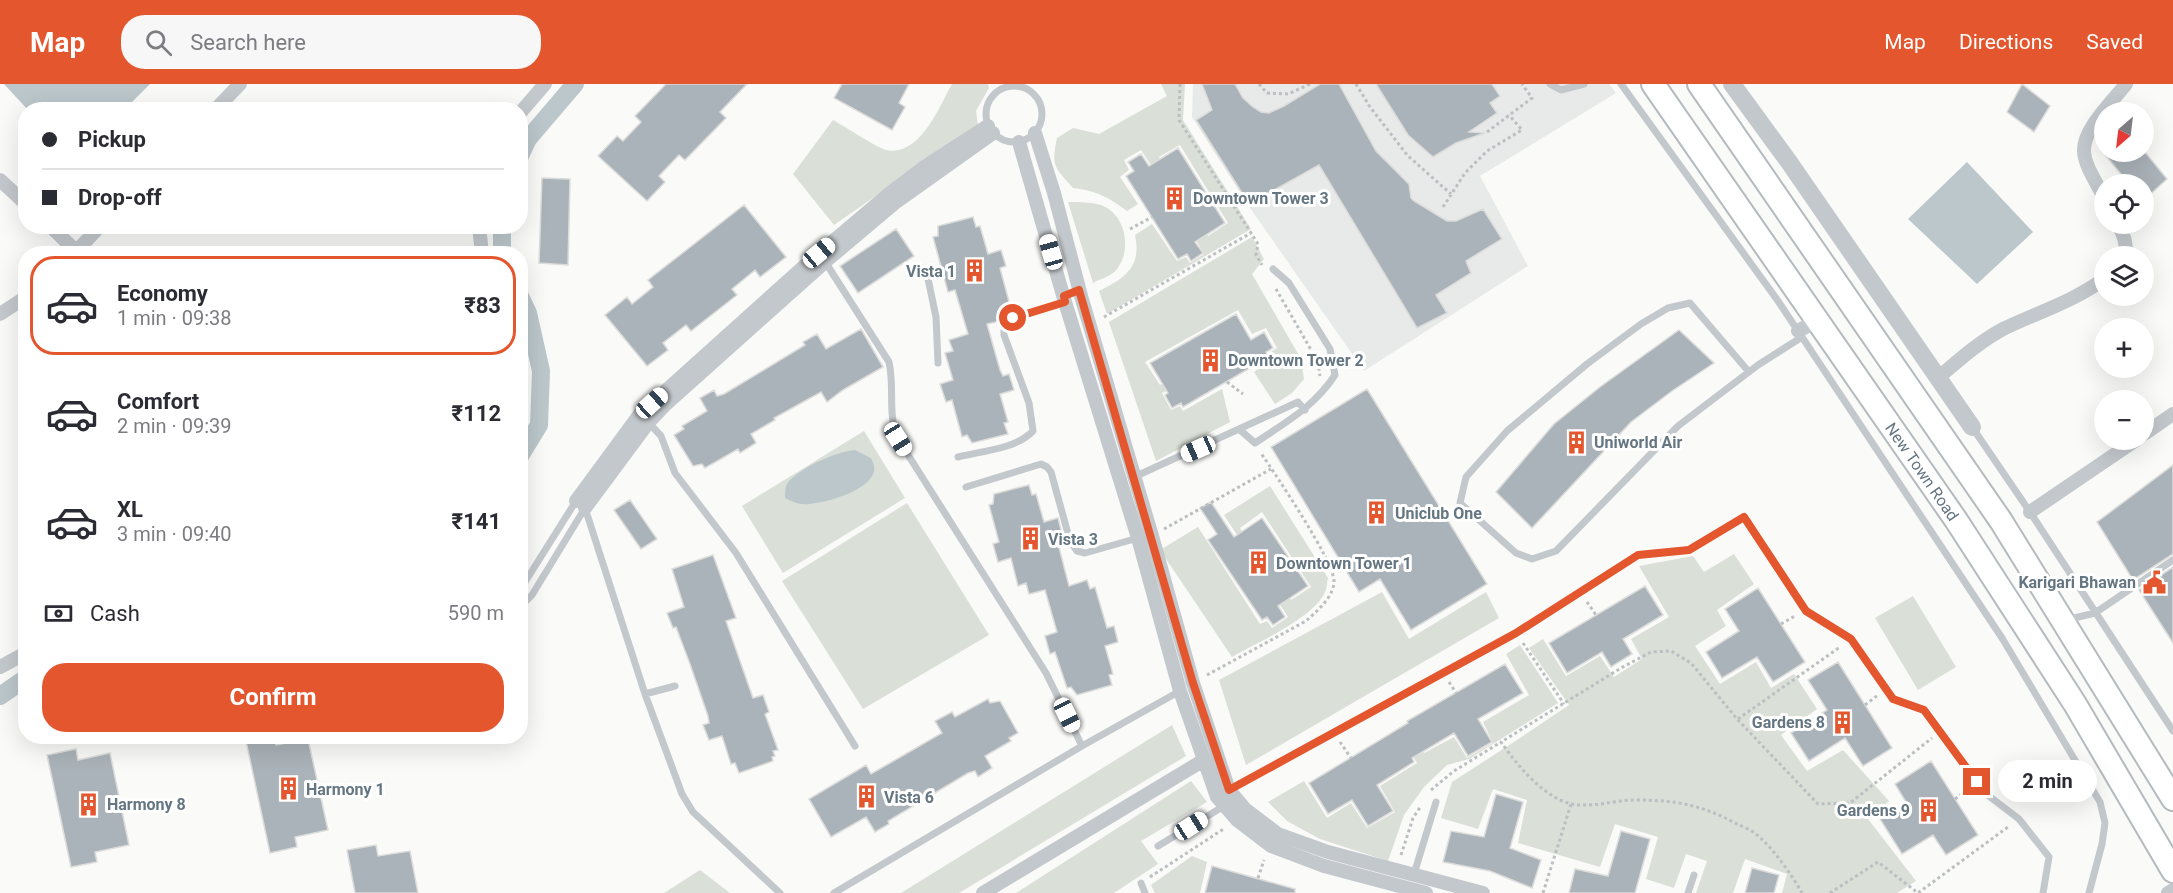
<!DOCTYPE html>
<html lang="en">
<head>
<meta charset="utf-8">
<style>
  :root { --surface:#fff; --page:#f7f7f7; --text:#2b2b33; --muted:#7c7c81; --line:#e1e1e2; --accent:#e4572e }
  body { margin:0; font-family:Roboto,sans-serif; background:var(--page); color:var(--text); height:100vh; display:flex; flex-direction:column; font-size:22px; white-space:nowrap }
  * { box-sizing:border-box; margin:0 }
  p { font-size:20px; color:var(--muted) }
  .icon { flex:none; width:33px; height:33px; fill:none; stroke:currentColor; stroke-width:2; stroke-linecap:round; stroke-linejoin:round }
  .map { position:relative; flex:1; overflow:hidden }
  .drawer { position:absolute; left:18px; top:162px; width:510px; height:498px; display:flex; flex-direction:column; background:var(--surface); border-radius:24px; box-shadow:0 6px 24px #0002 }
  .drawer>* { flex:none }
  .hud { position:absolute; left:18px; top:18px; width:510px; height:132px; border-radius:24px; box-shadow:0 6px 24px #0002; display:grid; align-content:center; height:132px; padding:0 24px; background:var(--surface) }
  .needle { width:39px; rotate:208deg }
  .controls { position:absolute; left:2094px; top:18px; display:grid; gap:12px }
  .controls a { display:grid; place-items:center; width:60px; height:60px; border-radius:50%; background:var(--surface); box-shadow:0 6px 24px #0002; font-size:30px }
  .end { position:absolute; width:27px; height:27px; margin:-14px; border:8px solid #e4572e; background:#fff; box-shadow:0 0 0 3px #fff }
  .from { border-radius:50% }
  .bubble { position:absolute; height:42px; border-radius:21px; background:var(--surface); box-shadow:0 6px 24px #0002; font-size:20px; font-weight:700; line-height:42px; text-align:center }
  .car { position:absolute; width:18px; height:36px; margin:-18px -9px; border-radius:8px; box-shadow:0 0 4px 2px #0007; background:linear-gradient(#fff 24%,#345 0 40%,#fff 0 76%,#345 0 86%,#fff 0) }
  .hud b { display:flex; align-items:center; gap:21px; height:57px; font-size:22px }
  .hud b+b { border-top:2px solid var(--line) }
  .hud i { width:15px; height:15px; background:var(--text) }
  ul { padding:10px 0 0; list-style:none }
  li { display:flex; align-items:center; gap:18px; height:99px; margin:0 12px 9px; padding:0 12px; border:3px solid transparent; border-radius:24px }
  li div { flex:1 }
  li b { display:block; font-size:22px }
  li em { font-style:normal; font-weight:700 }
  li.selected { border-color:var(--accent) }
  li>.icon { width:54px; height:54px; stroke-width:1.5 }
  .pay { display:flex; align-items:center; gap:15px; height:66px; padding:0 24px; font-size:22px }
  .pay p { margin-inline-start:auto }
  .primary-button { display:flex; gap:12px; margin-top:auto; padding:12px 24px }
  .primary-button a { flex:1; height:69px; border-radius:24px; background:var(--accent); color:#fff; font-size:24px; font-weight:700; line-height:69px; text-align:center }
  header { display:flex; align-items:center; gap:36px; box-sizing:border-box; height:84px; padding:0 30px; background:var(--accent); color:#fff }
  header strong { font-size:28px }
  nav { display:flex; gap:33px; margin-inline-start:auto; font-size:21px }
  .search { width:420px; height:54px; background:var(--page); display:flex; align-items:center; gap:15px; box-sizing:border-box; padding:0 21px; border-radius:24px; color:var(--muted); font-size:22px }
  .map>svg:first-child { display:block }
  .built { fill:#e8e9e9 }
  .green { fill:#dadfd7 }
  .water { fill:#bbc7cb }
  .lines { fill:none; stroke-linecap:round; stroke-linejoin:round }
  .canal { stroke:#bbc7cb; stroke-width:18 }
  .building { fill:#aab3b9; stroke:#dcdcda; stroke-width:1.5 }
  .primary-casing { stroke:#b5babe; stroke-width:26 }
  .path { stroke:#bbbfc2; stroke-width:3; stroke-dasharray:3 3; stroke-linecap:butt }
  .service { stroke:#c3c8cc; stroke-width:7 }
  .minor { stroke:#c3c8cc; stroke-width:14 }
  .tertiary { stroke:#c3c8cc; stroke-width:18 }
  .primary { stroke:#fff; stroke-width:22 }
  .route { stroke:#e4572e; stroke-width:8 }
  .labels { text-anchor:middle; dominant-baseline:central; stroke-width:6; stroke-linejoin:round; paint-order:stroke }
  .poi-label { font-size:16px; font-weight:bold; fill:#657683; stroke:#fff; text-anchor:start }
  .street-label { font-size:16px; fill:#657683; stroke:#fff }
</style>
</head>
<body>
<header>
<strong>Map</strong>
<div class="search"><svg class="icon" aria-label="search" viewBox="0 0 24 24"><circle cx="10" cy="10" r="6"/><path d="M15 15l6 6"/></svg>Search here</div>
<nav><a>Map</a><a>Directions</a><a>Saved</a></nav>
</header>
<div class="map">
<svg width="2173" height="809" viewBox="0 0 2173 809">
  <rect width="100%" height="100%" fill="#fafaf8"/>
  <path class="built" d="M1193,0h416l7,9 -136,83 48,90 -164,105 -114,-163 -58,-91z"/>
  <path class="green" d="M952,0h36l1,4 -13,23 2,14 -144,100 -41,-51 40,-54c11,6 43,27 53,30 34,7 53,-43 66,-66z
    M1161,0h24l-2,36 68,109 -144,85 -8,-23c26,-13 43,-24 36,-56l17,-11 25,37 9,-4 4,6 14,-9 -15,-26 10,-6 9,14 20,-13 -48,-78 -21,12 7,12 -9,5 -16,-24 -17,10 5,10 -9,7 18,27 -11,7c-19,-14 -30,-20 -54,-23 -19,-21 -22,-22 -16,-50l16,-10 26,6 68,-38z
    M1068,118c10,0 23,0 33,3 25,9 31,45 16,64 -5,7 -17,10 -24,14z
    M1252,153l12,22 -12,15 49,85 3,20 -12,14 -17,11 -21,-32 18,-13 -3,-6 8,-5 -11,-20 -14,6 -14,-24 -93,52 15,23 12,-7 4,8 -14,7 9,17 9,-4 3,5 39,-22 8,33 -74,39 -47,-139z
    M864,347l41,67 -122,75 -41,-67z
    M1270,402l58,92c-1,4 -1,10 -3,14 -11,26 -69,51 -93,65l-72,-107 38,-23 62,97 7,-3 5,7 16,-11 -19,-29 9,-6 13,18 20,-13 -49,-75 -22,16 4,7 -5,3 -15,-23z
    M907,419l82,132 -126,74 -81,-128z
    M1734,470l20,30 -37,26 9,16 -31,20 25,38 36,-22 15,26 23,-14 23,35 -36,26 26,36 36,-21 46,51 -21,18 48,62 -19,12h-115l5,-19 -42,-15 -12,34h-37l11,-32 -21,-7 -12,34 -28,-9 12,-42 -43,-13 -15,43 -82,-24 9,-43 -34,-11 -15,40 -37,-11 11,-36 62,-40 55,-37 -40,-57 14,-9 23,37 34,-20 14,21 28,-18 -11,-20 38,-22 -30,-51 54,-10 11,16z
    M1382,508l27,47 77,-47 13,26 -253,147 -27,-85z
    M1913,512l43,71 -38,23 -43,-72z
    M1520,561l38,58 -89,56 -22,6 -23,22 -20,28 -16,46 -68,-22 -33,-18 -19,-19 36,-21 23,37 24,-15 16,25 28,-16 -15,-26 37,-23 -20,-34 8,-5 19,29 30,-16 13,21 26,-15 -10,-21 46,-27 -23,-41z
    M1172,641l14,31 -227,137h-58z
    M1191,697l16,21 -66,39 17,23 -44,29h-98z
    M1192,772l15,6 -7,31h-45l-4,-8z
    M700,786l30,23h-66z"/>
  <path class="water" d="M4,0h146l-25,25 -97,1z
    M1967,78l66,70 -56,52 -69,-65z
    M855,366l16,8c2,4 4,9 3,13 -4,20 -49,32 -66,33 -8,1 -15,-2 -23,-6 0,-5 0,-9 2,-14 10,-15 50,-33 68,-34z"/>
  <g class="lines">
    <path class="canal" d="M520,72l8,-17 47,-55
      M502,170v-28
      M520,212l8,17 13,58 -2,54 -19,31
      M0,612l26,-18"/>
  </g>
  <path class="building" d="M666,0h81l-27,28 6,6 -41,42 -6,-5 -20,21 6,6 -18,19 -49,-45 19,-20 6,5 18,-19 -6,-6z
    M842,0h67l-10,19 6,4 -13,23 -58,-32z
    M1202,0h33l8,14 10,9 8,5 8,1 15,-7 36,-22h19l37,67 33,33 2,14 3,3 33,20h9l27,-12 19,30 -36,22 5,12 -35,22 11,18 -30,15 -98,-163 -70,39 -53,-84 16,-10z
    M1376,0h116l8,12 -10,7 7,10 -28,19 16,1 -29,10 -23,14 -25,-22z
    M2022,0l28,22 -16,26 -27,-20z
    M1178,64l47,75 -30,19 8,11 -12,8 -4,-7 -9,5 -52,-83 8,-5 -6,-9 13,-8 8,12z
    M2103,68h42l22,27 -23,21v-16h-15z
    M542,94l28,1 -2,86 -29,-2z
    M744,121l42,52 -26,20 -5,-7 -23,19 5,6 -46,36 -5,-6 -23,18 5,7 -21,16 -42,-51 22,-18 5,7 21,-17 -5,-7z
    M973,133l3,10 4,-1 8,28 13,-4 5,16 -6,2 11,41 -5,1 1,5 -7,6 -13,3 13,46 3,6 6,-2 5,16 -14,4 8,28 -4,1 4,11 -36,9 -5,-8 -5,2 -10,-37 -6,2 -6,-18 13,-4 -8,-27 8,-2 -4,-11 19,-6 -13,-44 -7,2 -15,-55 5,-1v-10z
    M896,145l18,27 -56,37 -18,-27z
    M1236,230l15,26 13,-8 9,16 -7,4 3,5 -86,50 -2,-4 -9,5 -7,-13 3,-2 -18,-30z
    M861,245l22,38 -40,23 -16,12 -6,-10 -47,26 1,2 -24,14 5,9 -16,10 -2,-4 -33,19 -3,-4 -9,2 -19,-31 10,-6 -2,-3 25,-15 -7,-13 14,-8 3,6 7,-2 81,-49 -2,-3 14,-8 9,15z
    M1679,246l35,33 -42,28 -41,31 -99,106 -36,-36 58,-68 46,-37z
    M1367,305l120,195 -76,46 -31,-51 -21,13 -88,-145z
    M2173,381v89l-40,26 -36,-58z
    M1029,401l3,10 4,-1 8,28 14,-4 4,16 -6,2 13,50 18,-6 3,9 5,-2 12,41 7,-2 4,16 -13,4 8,28 -4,1 3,10 -35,10 -6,-8 -4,1 -12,-36 -5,2 -5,-18 12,-4 -12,-42 -16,4 -3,-11 -8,3 -7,-28 -13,4 -5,-18 6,-2 -10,-37 4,-1 1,-10z
    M630,416l27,39 -16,10 -27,-39z
    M1211,418l23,35 28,-19 46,68 -30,20 7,11 -12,8 -6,-8 -5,3 -54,-80 9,-6 -17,-26z
    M713,471l23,63 -10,3 27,77 10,-3 6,17 -4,2 13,36 -5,1 2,5 -3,1 1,4 -34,12 -4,-10 -4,1 -9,-28 -13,4 -6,-15 6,-2 -1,-7 -18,-52 -14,-37 -3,1 -6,-15 17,-6 -12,-38z
    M2173,483v76l-34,-53z
    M1645,502l18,29 -40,24 9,15 -21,13 -9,-15 -35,21 -18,-30z
    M1758,504l47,74 -32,20 -16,-25 -35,21 -16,-26 33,-21 -14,-22z
    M1838,578l54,86 -29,18 -18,-28 -36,23 -18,-28 36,-23 -19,-30z
    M1505,580l18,29 -45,26 14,23 -24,14 -14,-23 -42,25 2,4 -37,23 16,26 -25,15 -16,-26 -24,14 -19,-31 99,-60 -1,-2z
    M988,615l2,4 10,-2 18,32 -9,5 2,3 -26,15 7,12 -14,9 -3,-6 -7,2 -80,48 1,3 -14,8 -9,-15 -35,20 -22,-38 57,-34 5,9 71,-41 -7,-12 17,-9 3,5z
    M267,652h7l2,9 32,-6 20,91 -33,7 2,10 -27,6 -24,-112z
    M76,665l2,11 32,-7 19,92 -34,7 2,10 -26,5 -24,-112z
    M1931,677l47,74 -32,20 -13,-20 -31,19 -22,-35 26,-17 -11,-18z
    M1496,710l27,8 -13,46 31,12 -9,28 -42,-17 -47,-9 8,-31 33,6z
    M1621,747l29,8 -15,54h-66l6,-24 33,7z
    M376,761l2,11 32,-5 8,42h-63l-8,-43z
    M1212,782l83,23v4h-90z
    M1752,784l27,7 -5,18h-29z"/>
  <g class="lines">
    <defs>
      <g id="primary">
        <path id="s1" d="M1653,0l303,436 119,184 98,167"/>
        <path d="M1699,0l302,437 172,278"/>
      </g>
    </defs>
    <use href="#primary" class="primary-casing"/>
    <path class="path" d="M1180,0l-1,36 79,124 -2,11 6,10
      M1259,0l8,9 21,1 22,-10
      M1356,0l14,23 38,49 43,38
      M1487,48l45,-34 -10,-14
      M1443,123l22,-34 22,-22 35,-21 -13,-15
      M1130,145l22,-12
      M1276,205l42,73 2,14
      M1104,233l147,-84
      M1227,298l16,12
      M1164,445l107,-60
      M1587,518l9,13
      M1781,540l14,-8
      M1523,559l41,61
      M1207,591l99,-54c11,-10 28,-24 28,-40 0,-20 -59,-107 -73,-128
      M1449,598l7,11
      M1865,621l13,-10
      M1738,635l102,-72
      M1340,658l11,16
      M1431,706l23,-19 47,-29
      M1955,715l13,-10
      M1401,771l12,-37 8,-12
      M1150,793l75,-49
      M1258,794l6,-18
      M1543,809l28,-89
      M1802,809c-10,-18 -29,-45 -45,-58 -5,-5 -14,-8 -20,-11 -35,-19 -61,-24 -101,-24 -22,0 -42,8 -64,4 -28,-6 -55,-39 -71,-62l120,-74 30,-16 20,-1 20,12 46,56 81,85 32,-1 82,-65
      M1830,809l48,-31 40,31 90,-66"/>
    <path class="service" d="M1550,0l11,6 23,-6
      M1621,0l157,217 224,337 98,164 5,21 -3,21 -13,49
      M986 30a28 28 0 1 1 56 0a28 28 0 1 1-56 0Z
      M824,176l65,102c6,26 -2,52 9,77l148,234 36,73
      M926,185l10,48 2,46
      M1749,288l-59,-69 -22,5 -27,16 -54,40 -80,67 -41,46 -6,26 56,50 16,6 24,-8 122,-125 80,-61 44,-28
      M648,338l13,14 14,37 61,80 119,193
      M1972,343l58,85 143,219
      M1240,346l15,13c31,-21 59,-36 80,-68l-5,-26 -41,-66 -16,-14
      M958,373c24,-6 58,-8 75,-26l-4,-28 -25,-68v-11l9,-6 52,-16
      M1134,393l164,-75 7,8
      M966,403l75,-23 6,3 4,5 19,69 7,10 8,2 53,-15
      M520,506l56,-89 9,7 60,186 37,100 11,18 87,81
      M520,523l12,-12 53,-87
      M2066,536l29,-7 78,-53
      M645,610l30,-8
      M1229,706l288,-157 121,-78 51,-5 55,-33 62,94 45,28 42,60 31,11 61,83 34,26 30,38 -6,36
      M1158,762l66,-40
      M1414,790l22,-72
      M1141,799l4,10
      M834,809l248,-147 98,-55
      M1688,809l6,-18"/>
    <path class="minor" d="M215,26l25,-26
      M520,29l25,-29
      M1035,49l19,60 27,103 71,240 41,147 36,107 16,19 33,25 50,18 155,41
      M1019,58l46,160 73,236 42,153 37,106 20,23 34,26 53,20 102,27
      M0,96l26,24
      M2104,114c-6,-14 -20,-32 -20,-48 0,-22 29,-49 42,-66
      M2118,140c5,10 11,22 5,32
      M50,142l26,25
      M479,142l3,28
      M74,170l26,-28
      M0,230l26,-17
      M1798,247l20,-11
      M1938,294c21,-18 42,-37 67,-50 34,-16 69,-27 99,-49
      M2144,350l29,-20
      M576,417l64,-87 179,-161 71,-60 33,-25 65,-42
      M585,424l63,-85 18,-19 160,-143 70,-59 97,-69
      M2030,428l106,-72
      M0,583l26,-14
      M983,809l221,-133
      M2168,809l5,-3"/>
    <path class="tertiary" d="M1732,0l57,78 183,265"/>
    <use href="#primary" class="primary"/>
  </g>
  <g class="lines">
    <path class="route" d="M1013,234l52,-16 -1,-6 15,-6 114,393 36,107 287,-157 122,-78 51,-5 55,-33 62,94 45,28 42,60 31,11 53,72"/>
  </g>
  <defs>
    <symbol id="building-bare" viewBox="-9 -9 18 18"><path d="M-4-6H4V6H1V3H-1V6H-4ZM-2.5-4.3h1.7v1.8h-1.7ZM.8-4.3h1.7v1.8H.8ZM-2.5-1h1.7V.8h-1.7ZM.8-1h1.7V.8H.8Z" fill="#e4572e" stroke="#fff" stroke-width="2.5" paint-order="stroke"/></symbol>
    <symbol id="civic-bare" viewBox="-9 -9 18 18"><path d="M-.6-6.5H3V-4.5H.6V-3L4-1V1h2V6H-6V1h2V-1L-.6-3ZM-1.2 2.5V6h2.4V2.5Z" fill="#e4572e" stroke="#fff" stroke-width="2.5" paint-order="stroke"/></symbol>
  </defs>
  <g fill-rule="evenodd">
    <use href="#building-bare" x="1158" y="98" width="33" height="33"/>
    <use href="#building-bare" x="958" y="170" width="33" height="33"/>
    <use href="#building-bare" x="1194" y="260" width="33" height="33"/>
    <use href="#building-bare" x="1560" y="342" width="33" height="33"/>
    <use href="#building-bare" x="1360" y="412" width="33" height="33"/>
    <use href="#building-bare" x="1014" y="438" width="33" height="33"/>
    <use href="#building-bare" x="1242" y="462" width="33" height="33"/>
    <use href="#civic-bare" x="2138" y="482" width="33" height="33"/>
    <use href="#building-bare" x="1826" y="622" width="33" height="33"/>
    <use href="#building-bare" x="272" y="688" width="33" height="33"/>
    <use href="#building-bare" x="850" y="696" width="33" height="33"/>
    <use href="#building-bare" x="72" y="704" width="33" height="33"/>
    <use href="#building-bare" x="1912" y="710" width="33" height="33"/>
  </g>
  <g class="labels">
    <g class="poi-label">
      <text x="1193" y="114">Downtown Tower 3</text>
      <text x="956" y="187" text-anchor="end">Vista 1</text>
      <text x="1228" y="276">Downtown Tower 2</text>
      <text x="1594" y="358">Uniworld Air</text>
      <text x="1395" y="429">Uniclub One</text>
      <text x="1048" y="455">Vista 3</text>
      <text x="1276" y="479">Downtown Tower 1</text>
      <text x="2136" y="498" text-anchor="end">Karigari Bhawan</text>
      <text x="1825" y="638" text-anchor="end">Gardens 8</text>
      <text x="306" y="705">Harmony 1</text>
      <text x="884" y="713">Vista 6</text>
      <text x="107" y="720">Harmony 8</text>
      <text x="1910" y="726" text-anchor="end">Gardens 9</text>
    </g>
    <g class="street-label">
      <text stroke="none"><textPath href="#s1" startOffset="472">New Town Road</textPath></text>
    </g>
  </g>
</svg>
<div class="controls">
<a><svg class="needle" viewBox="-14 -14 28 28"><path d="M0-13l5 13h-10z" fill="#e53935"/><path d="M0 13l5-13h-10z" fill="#7c7c81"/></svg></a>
<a><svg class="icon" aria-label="locate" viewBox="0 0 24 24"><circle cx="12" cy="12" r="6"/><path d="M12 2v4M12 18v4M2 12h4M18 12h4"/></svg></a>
<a><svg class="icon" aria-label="layers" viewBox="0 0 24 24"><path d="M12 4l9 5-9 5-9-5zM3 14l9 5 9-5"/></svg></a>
<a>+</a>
<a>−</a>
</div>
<i class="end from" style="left:1013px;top:234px"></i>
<i class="end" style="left:1977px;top:698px"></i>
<div class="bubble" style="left:1998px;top:676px;width:99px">2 min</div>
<i class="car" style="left:1051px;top:168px;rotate:344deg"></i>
<i class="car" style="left:819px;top:169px;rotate:50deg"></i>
<i class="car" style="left:652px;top:319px;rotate:48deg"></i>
<i class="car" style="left:898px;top:355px;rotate:148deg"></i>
<i class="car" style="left:1198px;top:365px;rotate:246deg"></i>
<i class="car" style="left:1067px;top:631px;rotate:154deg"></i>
<i class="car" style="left:1191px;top:742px;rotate:58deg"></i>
<div class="hud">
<b><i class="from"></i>Pickup</b>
<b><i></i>Drop-off</b>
</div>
<section class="drawer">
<ul>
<li class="selected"><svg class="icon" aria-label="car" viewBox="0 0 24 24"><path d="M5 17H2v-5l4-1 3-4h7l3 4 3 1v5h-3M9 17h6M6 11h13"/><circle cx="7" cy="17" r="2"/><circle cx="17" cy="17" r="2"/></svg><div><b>Economy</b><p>1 min · 09:38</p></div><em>₹83</em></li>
<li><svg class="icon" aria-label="car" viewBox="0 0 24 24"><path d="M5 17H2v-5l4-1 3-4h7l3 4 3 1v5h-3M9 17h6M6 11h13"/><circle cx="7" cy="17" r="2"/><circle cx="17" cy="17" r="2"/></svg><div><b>Comfort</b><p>2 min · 09:39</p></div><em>₹112</em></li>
<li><svg class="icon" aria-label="car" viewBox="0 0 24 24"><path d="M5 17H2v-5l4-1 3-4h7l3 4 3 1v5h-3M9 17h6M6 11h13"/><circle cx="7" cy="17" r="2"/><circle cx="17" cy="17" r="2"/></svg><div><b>XL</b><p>3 min · 09:40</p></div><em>₹141</em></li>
</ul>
<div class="pay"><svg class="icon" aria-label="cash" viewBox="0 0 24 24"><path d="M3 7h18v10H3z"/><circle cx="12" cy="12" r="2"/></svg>Cash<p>590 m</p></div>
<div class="primary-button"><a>Confirm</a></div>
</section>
</div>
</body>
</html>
